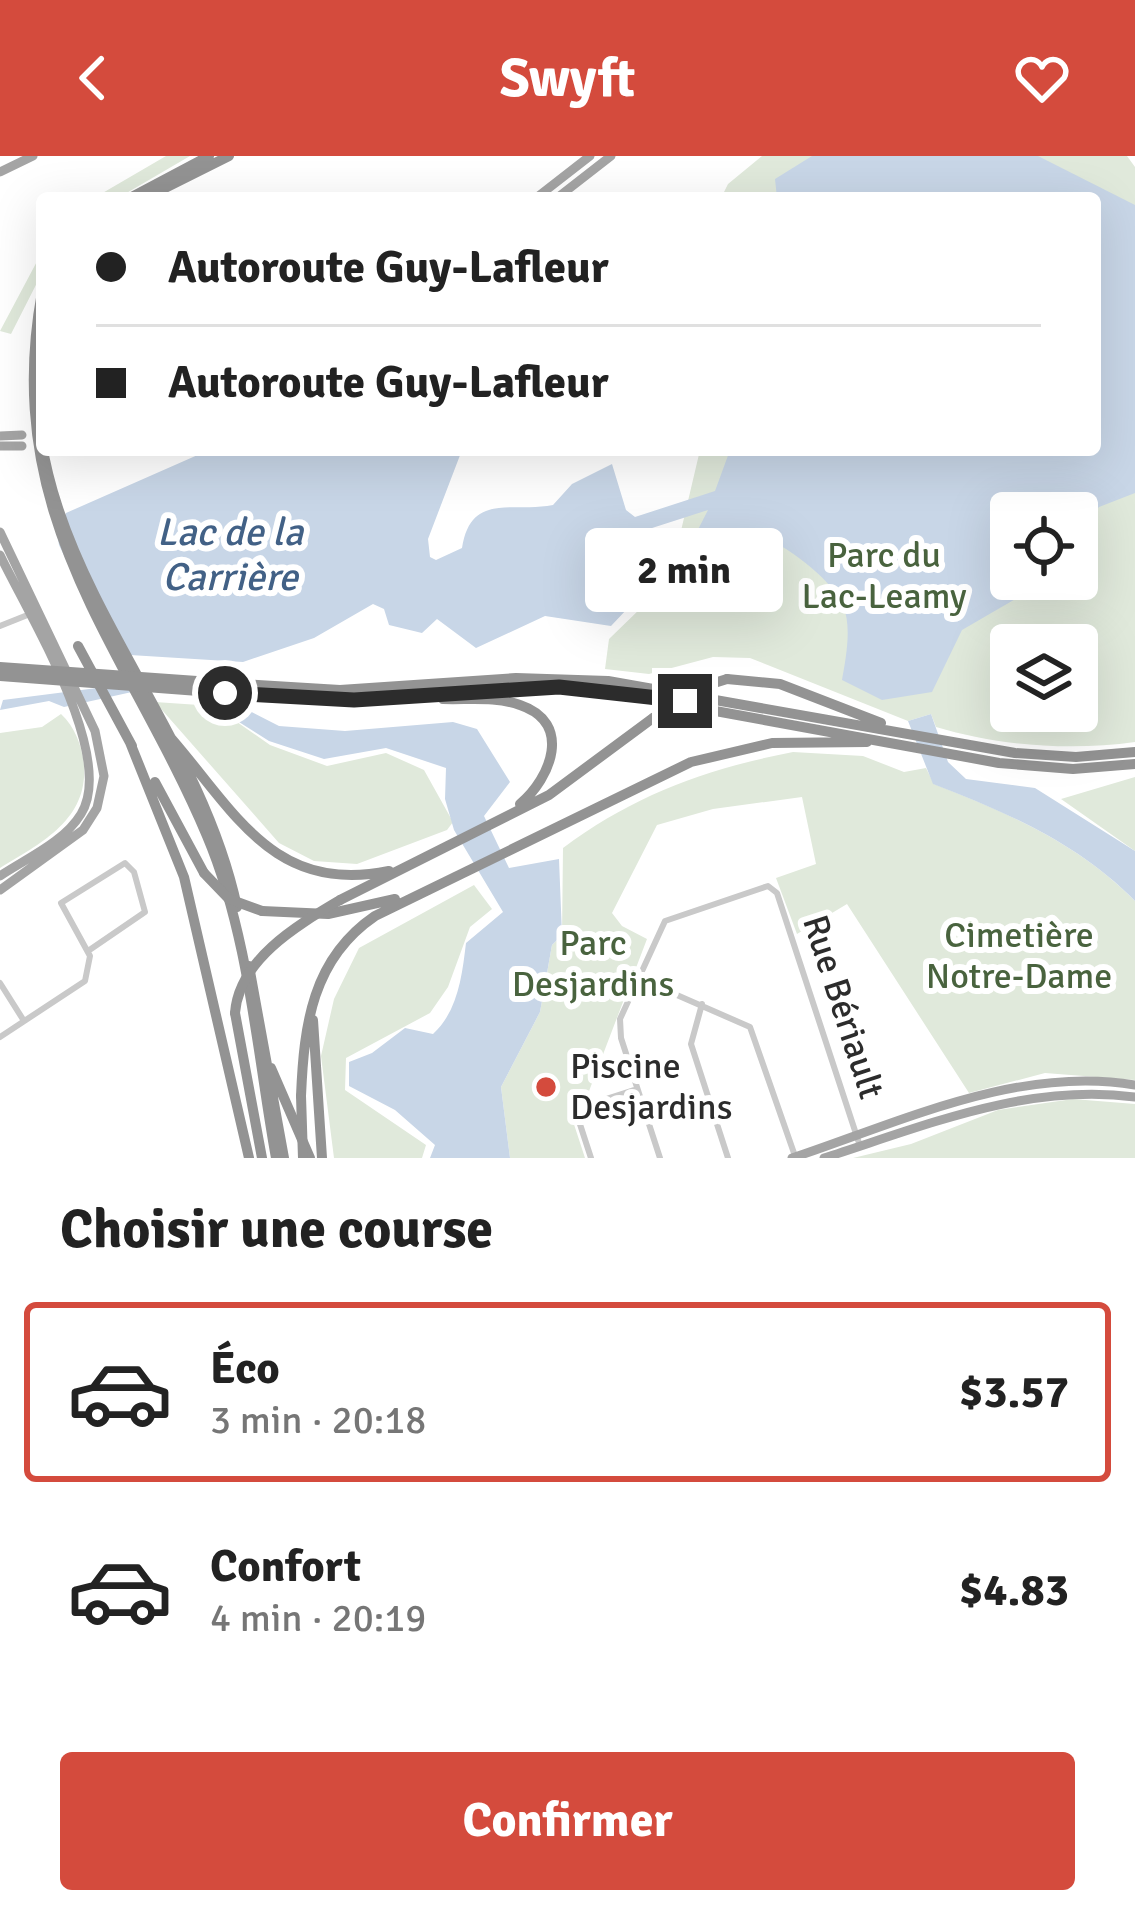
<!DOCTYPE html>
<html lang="fr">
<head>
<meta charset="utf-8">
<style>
  :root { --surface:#fff; --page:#f2f2f2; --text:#222; --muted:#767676; --line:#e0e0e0; --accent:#d44b3d }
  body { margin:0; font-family:Signika,sans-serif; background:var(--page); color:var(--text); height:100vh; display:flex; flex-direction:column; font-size:45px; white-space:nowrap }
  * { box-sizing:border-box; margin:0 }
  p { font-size:39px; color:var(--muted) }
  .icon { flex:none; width:66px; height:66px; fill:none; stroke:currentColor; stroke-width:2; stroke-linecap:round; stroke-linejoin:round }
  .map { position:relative; height:1002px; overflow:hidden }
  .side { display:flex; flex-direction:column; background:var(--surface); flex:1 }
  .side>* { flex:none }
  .hud { position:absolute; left:36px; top:36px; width:1065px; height:264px; border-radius:12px; box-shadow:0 12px 48px #0002; display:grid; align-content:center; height:264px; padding:0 60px; background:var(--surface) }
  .buttons { position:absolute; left:990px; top:336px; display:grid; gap:24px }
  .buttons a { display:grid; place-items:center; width:108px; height:108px; border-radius:12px; background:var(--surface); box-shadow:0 12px 48px #0002; font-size:60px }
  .end { position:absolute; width:54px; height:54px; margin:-27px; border:15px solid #2c2c2c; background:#fff; box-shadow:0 0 0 6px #fff }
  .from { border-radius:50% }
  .bubble { position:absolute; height:84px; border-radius:12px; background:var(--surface); box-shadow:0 12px 48px #0002; font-size:39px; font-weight:700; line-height:84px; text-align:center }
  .hud b { display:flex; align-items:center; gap:42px; height:114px; font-size:45px }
  .hud b+b { border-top:3px solid var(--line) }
  .hud i { width:30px; height:30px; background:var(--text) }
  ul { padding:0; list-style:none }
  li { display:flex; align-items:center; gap:36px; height:180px; margin:0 24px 18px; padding:0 36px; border:6px solid transparent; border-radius:12px }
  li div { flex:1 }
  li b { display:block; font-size:45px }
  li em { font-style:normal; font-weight:700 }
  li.selected { border-color:var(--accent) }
  li>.icon { width:108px; height:108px; stroke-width:1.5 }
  h2 { padding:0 60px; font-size:54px; line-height:144px }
  .action { display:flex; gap:24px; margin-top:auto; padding:24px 60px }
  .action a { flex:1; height:138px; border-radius:12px; background:var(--accent); color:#fff; font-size:48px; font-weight:700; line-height:138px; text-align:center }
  header { display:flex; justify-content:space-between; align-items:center; height:156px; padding:0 60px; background:var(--accent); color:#fff; font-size:54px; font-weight:700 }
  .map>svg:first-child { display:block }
  .green { fill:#e0e9db; fill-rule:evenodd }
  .water { fill:#c8d6e7 }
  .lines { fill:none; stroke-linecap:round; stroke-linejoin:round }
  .minor { stroke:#c9c9c9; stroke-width:6 }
  .major { stroke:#a4a4a4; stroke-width:9 }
  .highway { stroke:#939393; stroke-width:10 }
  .major-bridge { stroke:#a4a4a4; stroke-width:9 }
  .highway-bridge { stroke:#939393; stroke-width:10 }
  .route { stroke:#2c2c2c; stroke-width:15 }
  .poi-dot { fill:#d44b3d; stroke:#fff; stroke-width:4.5 }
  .labels { text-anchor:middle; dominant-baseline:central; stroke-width:12; stroke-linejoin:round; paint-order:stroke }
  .park-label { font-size:36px; fill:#49633e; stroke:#fff }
  .street-label { font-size:36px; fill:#2c2c2c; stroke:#fff }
  .poi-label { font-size:36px; fill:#2c2c2c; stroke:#fff; text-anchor:start }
  .water-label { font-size:39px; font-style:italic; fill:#426186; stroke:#fff }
</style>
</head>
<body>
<header><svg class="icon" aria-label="back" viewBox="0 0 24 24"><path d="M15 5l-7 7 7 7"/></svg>Swyft<svg class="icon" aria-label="heart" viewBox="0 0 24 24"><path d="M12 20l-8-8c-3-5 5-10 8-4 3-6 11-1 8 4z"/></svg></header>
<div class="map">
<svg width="1135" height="1002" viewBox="0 0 1135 1002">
  <rect width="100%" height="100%" fill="#fff"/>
  <path class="green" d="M166,0h24l-72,42h-24z
    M762,0h365l8,11v575c-64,9 -136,4 -199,-15l-5,-13 -23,7 -158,-63 -37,-1 -64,17 -44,-5 4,-30 34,-33 3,-15 16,-14 14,-25 24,-102h395v-252h-374l7,-14zM1011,357h66v66h-66zM1011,489h66v66h-66z
    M42,96v21l-31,61 -11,-3z
    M155,546l59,4 56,39 57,21 59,-13 38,17 29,52 -6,8 -90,34 -43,-3 -35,-18z
    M61,558c14,13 21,32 23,51 4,55 -43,78 -84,103v-135l42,-6z
    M793,596l70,4 41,16 22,-4 8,16c74,29 144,59 201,117v179l-90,-7 -76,20 -122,-189 -50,30 -21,-56 40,-14 -14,-67 -89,12 -56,16 -45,88 10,13 25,13 -61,160 -18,7 17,52h-75l-9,-71 39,-75 12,-67 10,-10 1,-87c71,-53 143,-79 230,-96z
    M1135,621v74l-74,-52z
    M474,729l18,24 -22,18 -22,60 -18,26 -84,45 -1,32 81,55 -4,13h-88l-13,-102 13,-57 25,-51z
    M1073,943l62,5v54h-282l58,-14 87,-34z"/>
  <path class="water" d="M812,0h226l97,49v288l-36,14 -22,22v-16h-66v66h29l-11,12 -67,39 -30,62 -50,8 -40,-20c4,-23 10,-53 1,-75 -13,-30 -81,-81 -114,-75 -12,3 -32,25 -42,36l-5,-5 26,-51 -59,19 -27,52 6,27 -17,18 -66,-10 -69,32 -39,-29 -15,14 -33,-8 -5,-16 -11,-5 -59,34 -71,24 -113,-7 -30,-24 -41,-86 -2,-12 9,-20 143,-63h253l-34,89 2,18 6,3 26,-12c9,-56 49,-35 91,-43l19,-21 40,-20 14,46 9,7 80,-26 15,-41h365v-252h-318l-2,-19z
    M144,526l61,6 74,38 66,5 108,-9 24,7 33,53 -26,34 25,52 50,-9 3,76 -10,10 -12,67 -39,75 9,71h-80l5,-13 -40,-35 -46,-24v-24l23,-9 33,-25 28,6c25,-23 29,-58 33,-91l37,-31 -49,-82 -9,-31 1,-31 -60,-20 -62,11 -55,-18 -76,-48 -52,-3 -77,17 -15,-6 -49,9 3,-10z
    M931,558l17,48 18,17 69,9 100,63v50c-57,-58 -127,-88 -202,-117l-25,-63z"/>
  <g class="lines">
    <path class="minor" d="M0,470l30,-12
      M638,822l112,49 45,129
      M0,827l24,38
      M702,848l-11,40 37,114
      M0,881l85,-56 5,-25 -29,-53 64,-40 9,9 11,40 -57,39
      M591,1002l-16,-49 62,-20
      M660,1002l-39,-120 -1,-19 45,-98 103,-35 9,7 83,253"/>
    <path class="major" d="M0,16l33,-16
      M536,42l54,-42
      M557,42l54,-42
      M0,376l95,199 9,45 -7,32 -14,22 -83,60
      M0,399c27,57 117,201 81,259 -17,28 -54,44 -81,62
      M792,1002c108,-36 227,-93 343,-73
      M824,1002c103,-33 202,-75 311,-61"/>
    <path class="highway" d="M130,42l79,-42
      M145,42l84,-42
      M42,136c-42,229 86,357 165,544 42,99 50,217 69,322
      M42,154c-42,240 149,384 195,597
      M78,490l54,100
      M727,523l53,5 101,39
      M225,527l115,7 176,-12 92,3 407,72 61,4 59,-5
      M225,537l121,7 162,-12 87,1 404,74 74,6 62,-5
      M443,543c24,1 53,-3 77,6 53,18 31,73 0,99
      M151,560c77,79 112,181 238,155
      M129,584l55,137 65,281
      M155,626l49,91
      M340,744l209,-105 104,-77
      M262,755l66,3 67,-15
      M249,810l35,192
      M235,857l27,145
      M313,864l9,138
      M271,912l39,90
      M301,940c3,-71 11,-137 74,-180l316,-154 81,-19 95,-1"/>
    <path class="major-bridge" d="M0,280l22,-1
      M0,290h22"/>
    <path class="highway-bridge" d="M0,511l225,16
      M0,520l225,17
      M653,562l42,-29 32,-10
      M204,717l25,26 33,12
      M235,857c4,-54 63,-88 105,-113
      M301,940l2,62"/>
  </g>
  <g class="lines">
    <path class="route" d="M225,537l129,7 205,-13 126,14"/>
  </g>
  <circle class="poi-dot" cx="546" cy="931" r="12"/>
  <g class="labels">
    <g class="park-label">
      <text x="884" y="399">Parc du<tspan x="884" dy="41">Lac-Leamy</tspan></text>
      <text x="1019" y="779">Cimetière<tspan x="1019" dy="41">Notre-Dame</tspan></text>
      <text x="593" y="787">Parc<tspan x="593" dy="41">Desjardins</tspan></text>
    </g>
    <g class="street-label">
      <text transform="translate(843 851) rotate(72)">Rue Bériault</text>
    </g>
    <g class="poi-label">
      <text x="570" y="910">Piscine<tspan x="570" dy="41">Desjardins</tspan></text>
    </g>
    <g class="water-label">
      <text x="230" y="376">Lac de la<tspan x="230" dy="45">Carrière</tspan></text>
    </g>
  </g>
</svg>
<div class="buttons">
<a><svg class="icon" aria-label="locate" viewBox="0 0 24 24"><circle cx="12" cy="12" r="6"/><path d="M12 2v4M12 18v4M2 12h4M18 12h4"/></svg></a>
<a><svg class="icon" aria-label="layers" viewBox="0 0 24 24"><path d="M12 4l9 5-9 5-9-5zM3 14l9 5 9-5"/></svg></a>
</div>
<i class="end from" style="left:225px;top:537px"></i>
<i class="end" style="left:685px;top:545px"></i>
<div class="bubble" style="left:585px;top:372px;width:198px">2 min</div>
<div class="hud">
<b><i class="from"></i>Autoroute Guy-Lafleur</b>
<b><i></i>Autoroute Guy-Lafleur</b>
</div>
</div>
<section class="side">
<h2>Choisir une course</h2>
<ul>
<li class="selected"><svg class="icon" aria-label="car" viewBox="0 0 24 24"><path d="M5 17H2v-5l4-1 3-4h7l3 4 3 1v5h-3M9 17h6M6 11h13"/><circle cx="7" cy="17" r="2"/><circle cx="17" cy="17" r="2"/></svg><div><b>Éco</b><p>3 min · 20:18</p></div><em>$3.57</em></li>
<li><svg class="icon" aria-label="car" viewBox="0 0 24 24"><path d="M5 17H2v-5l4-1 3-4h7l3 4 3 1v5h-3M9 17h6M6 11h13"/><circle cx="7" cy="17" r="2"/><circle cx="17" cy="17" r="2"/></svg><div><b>Confort</b><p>4 min · 20:19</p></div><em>$4.83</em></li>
</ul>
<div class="action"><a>Confirmer</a></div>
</section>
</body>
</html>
